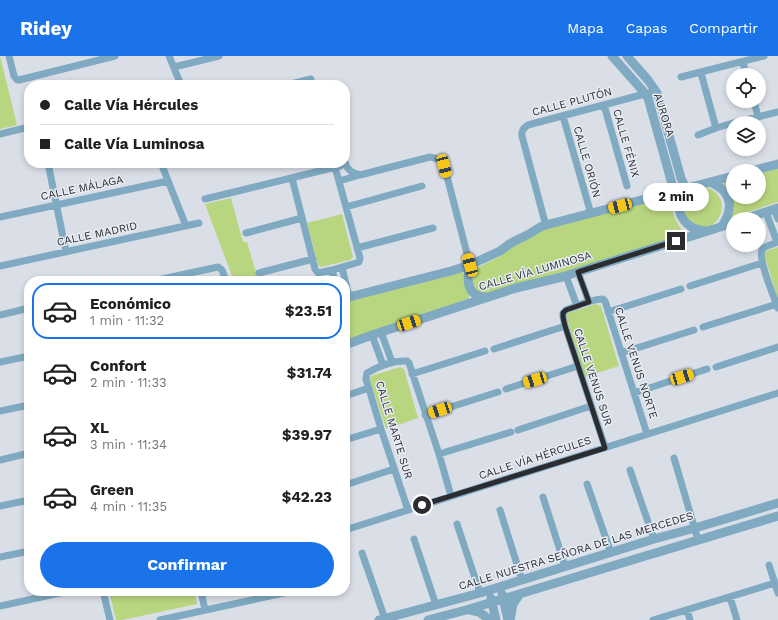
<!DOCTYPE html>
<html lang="es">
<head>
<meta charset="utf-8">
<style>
  :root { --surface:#fff; --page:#f2f2f2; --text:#202124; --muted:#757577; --line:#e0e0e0; --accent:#1a73e8 }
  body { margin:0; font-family:"Work Sans",sans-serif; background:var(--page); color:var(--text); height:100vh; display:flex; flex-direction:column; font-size:15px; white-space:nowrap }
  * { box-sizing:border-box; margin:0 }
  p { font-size:13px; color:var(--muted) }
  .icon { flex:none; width:22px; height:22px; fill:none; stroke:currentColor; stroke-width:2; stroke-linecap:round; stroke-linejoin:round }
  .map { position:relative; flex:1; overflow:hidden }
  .sheet { position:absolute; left:24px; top:220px; width:326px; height:320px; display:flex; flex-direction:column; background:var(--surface); border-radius:16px; box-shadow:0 2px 6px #0003 }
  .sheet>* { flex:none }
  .top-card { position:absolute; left:24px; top:24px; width:326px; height:88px; border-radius:16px; box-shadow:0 2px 6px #0003; display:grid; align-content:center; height:88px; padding:0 16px; background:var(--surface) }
  .controls { position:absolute; left:726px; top:12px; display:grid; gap:8px }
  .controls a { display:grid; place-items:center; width:40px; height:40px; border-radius:50%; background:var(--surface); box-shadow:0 2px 6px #0003; font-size:20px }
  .end { position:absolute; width:18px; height:18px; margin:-9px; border:5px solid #2a2c2f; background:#fff; box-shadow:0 0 0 2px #fff }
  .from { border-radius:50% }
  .bubble { position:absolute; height:28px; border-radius:14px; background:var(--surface); box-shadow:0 2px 6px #0003; font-size:13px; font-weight:700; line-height:28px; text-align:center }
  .car { position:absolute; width:12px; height:24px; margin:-12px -6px; border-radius:5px; box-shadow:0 0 3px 1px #0007; background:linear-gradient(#f5c518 24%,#345 0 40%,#f5c518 0 76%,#345 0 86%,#f5c518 0) }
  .top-card b { display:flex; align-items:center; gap:14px; height:38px; font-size:15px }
  .top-card b+b { border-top:1px solid var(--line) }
  .top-card i { width:10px; height:10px; background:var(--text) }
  ul { padding:7px 0 0; list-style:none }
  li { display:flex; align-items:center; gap:12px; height:56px; margin:0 8px 6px; padding:0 8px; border:2px solid transparent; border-radius:16px }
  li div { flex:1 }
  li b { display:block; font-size:15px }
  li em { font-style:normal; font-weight:700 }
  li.active { border-color:var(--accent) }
  li>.icon { width:36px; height:36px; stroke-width:1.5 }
  .cta { display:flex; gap:8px; margin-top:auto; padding:8px 16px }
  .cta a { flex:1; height:46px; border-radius:24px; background:var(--accent); color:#fff; font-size:16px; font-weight:700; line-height:46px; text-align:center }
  header { display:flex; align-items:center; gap:24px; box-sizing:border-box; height:56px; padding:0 20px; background:var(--accent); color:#fff }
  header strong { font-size:19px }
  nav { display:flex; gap:22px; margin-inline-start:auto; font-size:14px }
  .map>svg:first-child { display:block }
  .green { fill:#b8d680 }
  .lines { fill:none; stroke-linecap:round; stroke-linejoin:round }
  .minor { stroke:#7faac2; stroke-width:7 }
  .tertiary { stroke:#7faac2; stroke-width:9 }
  .route { stroke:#2a2c2f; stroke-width:5 }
  .labels { text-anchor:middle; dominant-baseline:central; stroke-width:3; stroke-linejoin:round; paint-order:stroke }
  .street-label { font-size:11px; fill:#2a2c2f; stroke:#e7ecf5 }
</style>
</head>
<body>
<header>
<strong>Ridey</strong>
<nav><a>Mapa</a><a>Capas</a><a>Compartir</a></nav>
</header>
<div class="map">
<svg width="778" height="564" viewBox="0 0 778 564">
  <rect width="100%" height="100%" fill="#dadee7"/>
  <path class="green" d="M0,0l17,69 -17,4z
    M778,111v35l-45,15 -2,-2 -8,-30 2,-4 8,-3v19h26v-25z
    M706,131c4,2 8,3 11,7 9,10 5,26 -7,32 -3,1 -7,2 -10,1 -4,-1 -12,-7 -16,-10 -1,-4 -3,-9 -2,-13 0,-13 14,-14 24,-17z
    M663,140c11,5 8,12 12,22 2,5 5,10 9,14l-3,4 -104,33 -92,25 -10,-2 -5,-15 5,-8 27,-14 13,-12 28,-14z
    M231,142l12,44h4l11,37 5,-1 1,3h-30l-29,-77z
    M342,158l11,43 -3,3 -29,7 -3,-2 -11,-42z
    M778,191v52l-14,-45 2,-3z
    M462,216l2,3 1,11 5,9 -2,4 -123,43v-40z
    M596,248l5,2 18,60 -34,11 -19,-61 2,-3z
    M400,311l4,2 14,49 -32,11 -16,-49 1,-4z
    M109,535h85l3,13 -75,16h-6z"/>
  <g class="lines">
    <path class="minor" d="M9,0l5,20 3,4h2l96,-24
      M169,0l12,29
      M743,6l3,13
      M174,11l45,-11
      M701,17l15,55
      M681,21l83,-21
      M287,29l24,-6
      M754,45l4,16
      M604,49l23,81
      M563,60l28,98
      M733,67l45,-11
      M0,78l29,-7
      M698,79l18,-7 17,-5
      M345,106c2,8 7,11 15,13l70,-18c7,1 10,3 14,8l26,100
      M48,107l18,89
      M161,107l25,63
      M292,122l23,91 3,4 14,-3 24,-7 3,-1 1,-4 -25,-91
      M339,125l21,-6
      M205,143l135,-33
      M346,151l76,-21
      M774,153l4,10
      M766,156l11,30
      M0,161l168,-36
      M546,170l-24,-90c-1,-5 1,-8 6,-11l128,-34
      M246,177l56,-15
      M778,186c-5,2 -14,4 -16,8 -4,10 12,47 16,58
      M357,192l76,-20
      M0,210l199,-43
      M342,211l7,30
      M332,214l3,11
      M578,216l11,30
      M259,217l54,-14
      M566,220l11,30
      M153,225l65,-14 4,3 4,11
      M690,230l72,-23
      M608,256l73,-23
      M0,259l29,-7
      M703,271l74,-23
      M381,276l11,30
      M372,279l11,30
      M494,293l71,-23
      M621,297l73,-23
      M0,306l29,-6
      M716,311l62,-20
      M412,318l73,-23
      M506,333l72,-23
      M634,337l73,-24
      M345,340l24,-8
      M0,355l29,-6
      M425,359l73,-23
      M518,374l73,-24
      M345,384l36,-11
      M605,391l-40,-121 -2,-9v-4l3,-3c11,-4 25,-11 37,-11l2,2 42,133
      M439,398l72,-22
      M674,402l24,82
      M0,404l29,-7
      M630,414l24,69
      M587,428l24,69
      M345,429l49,-16
      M543,441l22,69
      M0,450l29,-6
      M408,454l-27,-81 -15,-50 1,-6c12,-7 25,-13 40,-12l2,2 30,91 12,42
      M500,454l22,70
      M457,468l23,69
      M345,474l433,-137
      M414,483l22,66
      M362,497l23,66
      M0,501l29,-6
      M769,509l9,28
      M103,535l7,29
      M201,535l4,19
      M730,541l7,23
      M0,550l69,-15
      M687,554l3,10
      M160,564l133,-29
      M653,564l122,-37"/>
    <path class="tertiary" d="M612,0l31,35 5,7 33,118c6,10 13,14 25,15
      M627,0l21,24 9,13 24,85 5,11
      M751,115l27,-7
      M710,126c22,9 24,26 12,44
      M744,163l34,-11
      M470,209c-4,16 -3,32 17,32
      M345,242l106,-27 19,-6 30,-14 11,-8 18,-9 13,-8 191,-50
      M345,289l27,-10 144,-47 46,-11 171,-54
      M502,538l6,26
      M491,542l5,22
      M470,554l9,2 11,8
      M379,564l101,-27 174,-54 41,-11 83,-25
      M428,564l38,-10 312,-94
      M510,564l3,-16 7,-10"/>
  </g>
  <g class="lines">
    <path class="route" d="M422,449l183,-57 -40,-122 -2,-9v-4l3,-3 23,-8 -11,-30 98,-31"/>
  </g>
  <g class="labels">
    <g class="street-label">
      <text transform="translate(572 46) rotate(-15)">CALLE PLUTÓN</text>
      <text transform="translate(664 59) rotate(72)">AURORA</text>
      <text transform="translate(626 87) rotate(74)">CALLE FÉNIX</text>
      <text transform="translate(587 106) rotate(74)">CALLE ORIÓN</text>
      <text transform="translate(82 132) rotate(-12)">CALLE MÁLAGA</text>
      <text transform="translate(97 178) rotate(-12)">CALLE MADRID</text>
      <text transform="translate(535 215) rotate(-16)">CALLE VÍA LUMINOSA</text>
      <text transform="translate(636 307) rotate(72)">CALLE VENUS NORTE</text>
      <text transform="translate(593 321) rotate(72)">CALLE VENUS SUR</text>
      <text transform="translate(394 374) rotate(73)">CALLE MARTE SUR</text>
      <text transform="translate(535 402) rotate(-18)">CALLE VÍA HÉRCULES</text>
      <text transform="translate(576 495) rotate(-17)">CALLE NUESTRA SEÑORA DE LAS MERCEDES</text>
    </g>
  </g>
</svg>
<div class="controls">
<a><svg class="icon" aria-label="locate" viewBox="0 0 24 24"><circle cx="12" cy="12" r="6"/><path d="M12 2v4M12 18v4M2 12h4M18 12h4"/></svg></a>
<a><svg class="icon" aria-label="layers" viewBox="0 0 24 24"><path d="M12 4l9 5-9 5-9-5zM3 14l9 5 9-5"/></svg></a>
<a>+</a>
<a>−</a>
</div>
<i class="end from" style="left:422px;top:449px"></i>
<i class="end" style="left:676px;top:185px"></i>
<div class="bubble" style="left:643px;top:127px;width:66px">2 min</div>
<i class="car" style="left:444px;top:110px;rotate:165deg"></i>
<i class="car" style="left:620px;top:150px;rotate:255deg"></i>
<i class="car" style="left:470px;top:209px;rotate:345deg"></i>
<i class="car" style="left:409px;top:267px;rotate:72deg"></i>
<i class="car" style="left:682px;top:321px;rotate:73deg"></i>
<i class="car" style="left:535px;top:324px;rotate:253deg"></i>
<i class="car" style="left:440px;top:354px;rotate:252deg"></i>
<div class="top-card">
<b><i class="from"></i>Calle Vía Hércules</b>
<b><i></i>Calle Vía Luminosa</b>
</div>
<section class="sheet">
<ul>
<li class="active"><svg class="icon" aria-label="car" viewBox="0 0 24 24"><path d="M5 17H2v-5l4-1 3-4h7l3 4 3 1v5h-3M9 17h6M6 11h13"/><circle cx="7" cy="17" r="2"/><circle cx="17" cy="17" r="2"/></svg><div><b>Económico</b><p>1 min · 11:32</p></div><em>$23.51</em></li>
<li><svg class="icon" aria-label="car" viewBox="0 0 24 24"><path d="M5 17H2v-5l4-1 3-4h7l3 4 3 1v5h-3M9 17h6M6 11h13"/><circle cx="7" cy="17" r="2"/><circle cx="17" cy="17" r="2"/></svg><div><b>Confort</b><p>2 min · 11:33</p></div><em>$31.74</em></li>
<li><svg class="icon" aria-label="car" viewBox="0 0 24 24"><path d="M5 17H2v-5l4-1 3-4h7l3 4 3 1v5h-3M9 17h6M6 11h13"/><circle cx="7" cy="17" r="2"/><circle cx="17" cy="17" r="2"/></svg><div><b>XL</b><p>3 min · 11:34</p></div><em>$39.97</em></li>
<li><svg class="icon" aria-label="car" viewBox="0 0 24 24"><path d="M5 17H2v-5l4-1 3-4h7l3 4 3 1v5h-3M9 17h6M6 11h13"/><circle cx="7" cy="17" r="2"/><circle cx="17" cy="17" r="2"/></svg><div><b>Green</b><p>4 min · 11:35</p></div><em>$42.23</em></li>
</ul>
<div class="cta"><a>Confirmar</a></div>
</section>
</div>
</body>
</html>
